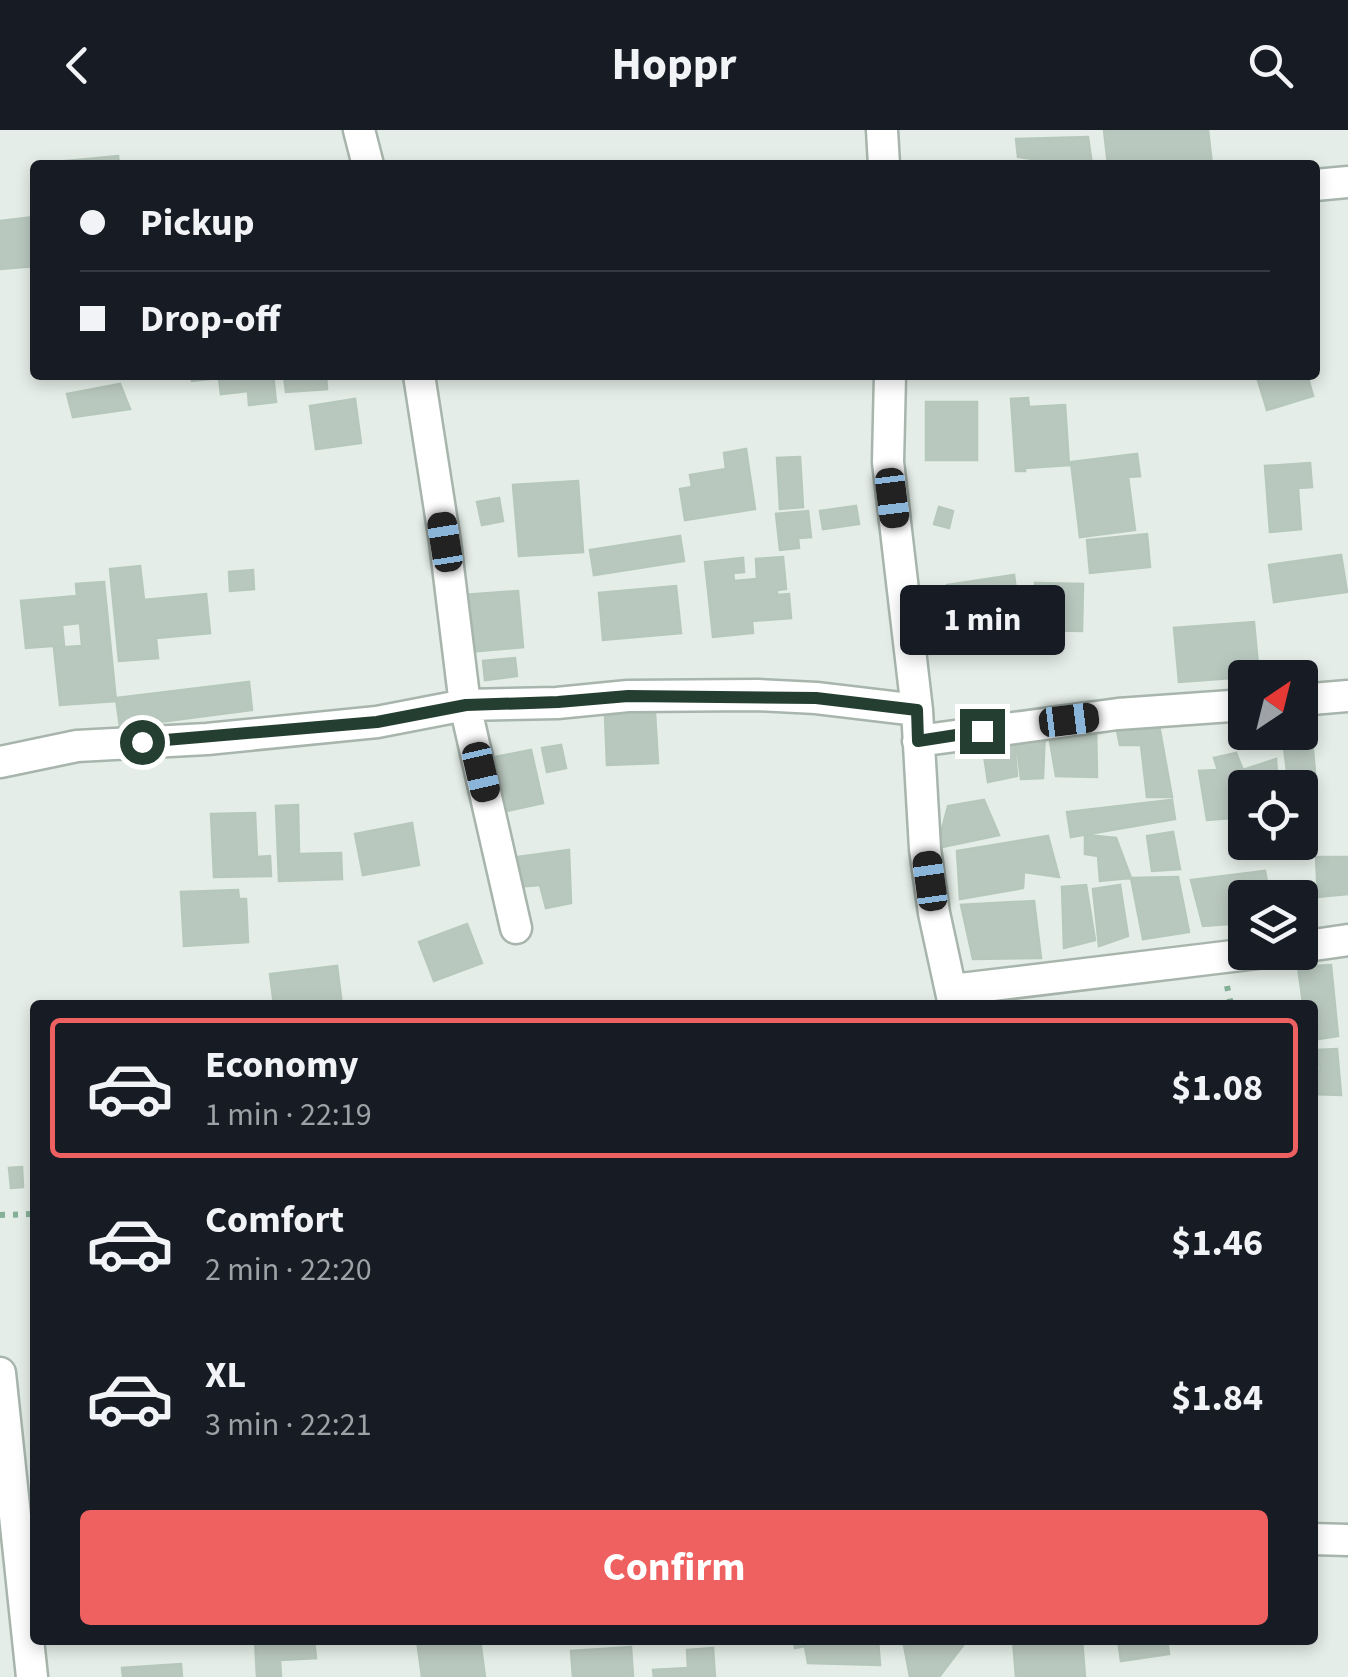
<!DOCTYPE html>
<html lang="en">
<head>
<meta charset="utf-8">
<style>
  :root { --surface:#171b24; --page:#20242c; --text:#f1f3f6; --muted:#9ea1a6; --line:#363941; --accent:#ef6060 }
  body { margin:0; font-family:"Source Sans 3",sans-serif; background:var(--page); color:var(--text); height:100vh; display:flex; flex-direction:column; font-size:38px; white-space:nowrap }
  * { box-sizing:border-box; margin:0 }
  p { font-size:32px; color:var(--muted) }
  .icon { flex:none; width:55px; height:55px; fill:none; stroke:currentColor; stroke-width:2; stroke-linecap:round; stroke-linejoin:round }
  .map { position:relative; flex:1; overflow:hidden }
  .panel { position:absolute; left:30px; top:870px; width:1288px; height:645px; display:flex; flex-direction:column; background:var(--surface); border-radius:10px; box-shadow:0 5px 15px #0003 }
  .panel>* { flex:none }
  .banner { position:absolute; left:30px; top:30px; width:1290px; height:220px; border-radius:10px; box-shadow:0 5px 15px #0003; display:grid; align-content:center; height:220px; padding:0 50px; background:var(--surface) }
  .needle { width:65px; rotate:35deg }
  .buttons { position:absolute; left:1228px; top:530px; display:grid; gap:20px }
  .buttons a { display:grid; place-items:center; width:90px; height:90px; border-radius:10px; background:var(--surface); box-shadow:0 5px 15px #0003; font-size:50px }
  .end { position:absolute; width:45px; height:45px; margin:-22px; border:12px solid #243f31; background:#fff; box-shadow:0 0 0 5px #fff }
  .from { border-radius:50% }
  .bubble { position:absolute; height:70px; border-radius:10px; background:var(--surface); box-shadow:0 5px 15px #0003; font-size:32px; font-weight:700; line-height:70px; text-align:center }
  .car { position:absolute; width:30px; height:60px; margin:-30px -15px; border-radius:12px; box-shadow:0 0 8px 2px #0007; background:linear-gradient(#222 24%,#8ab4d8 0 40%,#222 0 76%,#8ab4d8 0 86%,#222 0) }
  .banner b { display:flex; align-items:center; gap:35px; height:95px; font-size:38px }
  .banner b+b { border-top:2px solid var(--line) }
  .banner i { width:25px; height:25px; background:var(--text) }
  ul { padding:18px 0 0; list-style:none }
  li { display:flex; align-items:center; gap:30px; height:140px; margin:0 20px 15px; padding:0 30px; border:5px solid transparent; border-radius:10px }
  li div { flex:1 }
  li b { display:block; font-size:38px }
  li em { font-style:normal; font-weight:700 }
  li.current { border-color:var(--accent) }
  li>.icon { width:90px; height:90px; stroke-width:1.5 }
  .action { display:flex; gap:20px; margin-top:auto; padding:20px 50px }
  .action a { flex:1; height:115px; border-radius:10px; background:var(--accent); color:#fff; font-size:40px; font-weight:700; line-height:115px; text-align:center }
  header { display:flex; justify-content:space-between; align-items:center; height:130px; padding:0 50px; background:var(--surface); font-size:45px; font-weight:700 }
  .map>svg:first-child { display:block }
  .building { fill:#b9c8bf; stroke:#b6c7bc; stroke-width:2.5 }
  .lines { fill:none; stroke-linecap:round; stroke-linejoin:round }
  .street-casing { stroke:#a7b5ad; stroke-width:35 }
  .path { stroke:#85b098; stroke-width:6; stroke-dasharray:5 8; stroke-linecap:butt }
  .street { stroke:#fff; stroke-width:30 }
  .route { stroke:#243f31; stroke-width:12 }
</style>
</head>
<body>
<header><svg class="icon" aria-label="back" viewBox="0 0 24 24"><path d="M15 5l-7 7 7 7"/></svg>Hoppr<svg class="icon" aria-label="search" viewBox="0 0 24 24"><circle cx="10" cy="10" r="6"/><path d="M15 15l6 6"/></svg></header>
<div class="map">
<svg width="1348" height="1547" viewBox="0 0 1348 1547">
  <rect width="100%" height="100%" fill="#e4ede7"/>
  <path class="building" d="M1104,0h104l4,35h-104z
    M1088,7l4,28h-58l-1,-6 -15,-2 -2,-18z
    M118,26l1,9h-74l-1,-2z
    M35,87v49l-35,3v-48z
    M191,245h82l3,27 -27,3 -1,-14 -27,3 -2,-16 -27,3z
    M284,245h42l1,14 -41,3z
    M1264,245h43l6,21 -46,14 -10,-33z
    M120,254l10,25 -57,8 -6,-23z
    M1028,268l1,9 36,-2 4,60 -44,3v3h-9l-5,-72z
    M355,269l6,44 -45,6 -6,-43z
    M926,272h51v58h-51z
    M746,319l9,60 -70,11 -5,-31 12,-2 -2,-12 36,-6 -2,-16z
    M1137,324l3,22 -12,1 7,53 -55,7 -9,-75z
    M800,327l3,50 -23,2 -3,-51z
    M1310,333l2,24 -14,1 3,41 -31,3 -5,-66z
    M578,351l5,71 -64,4 -6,-71z
    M499,368l4,23 -21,4 -5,-23z
    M856,376l3,18 -36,5 -3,-18z
    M939,377l14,4 -4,17 -15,-4z
    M808,381l3,26 -13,1 1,10 -19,2 -4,-36z
    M1147,404l3,33 -60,6 -3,-33z
    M680,406l4,25 -90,14 -4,-25z
    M1341,425l6,37 -73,10 -5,-37z
    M783,427l3,32 -9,1v5l12,-1 2,24 -39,3 1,12 -40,4 -8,-75 38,-4 1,14 -11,1 1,8 23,-2 -1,-20z
    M140,436l4,34 62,-6 4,39 -54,5 2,20 -39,3 -9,-92z
    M253,440l1,19 -24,2 -1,-19z
    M1014,445l6,45 -66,9 -7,-44z
    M104,452l12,119 -56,4 -6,-57 28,-2 -2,-23 -18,2 2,20 -38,3 -5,-47 56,-5 -1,-12z
    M1035,453l48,1 -1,47 -48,-1z
    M676,456l5,47 -78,7 -4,-47z
    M518,461l5,56 -54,5 -5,-57z
    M1254,492l5,54 -80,6 -5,-54z
    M515,528l2,18 -32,4 -2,-19z
    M249,552l3,28 -132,17 -4,-29z
    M655,583l3,50 -51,2 -2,-50z
    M1157,584l15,83h-25l-6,-52h-21l-6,-28z
    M1310,585l5,58 -28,-2 -5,-39h18v-16z
    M1096,596l1,51 -41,-1 -8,-46z
    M1045,600l-2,48 -22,1 -6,-47z
    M981,605l33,4 3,37 -29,6z
    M561,615l5,23 -19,4 -5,-24z
    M531,620l12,53 -46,10 -12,-54z
    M1236,623l7,17 33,-11 2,29h-33v29l-38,3 -8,-49 19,-1 -4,-12z
    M984,670l15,35 -62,13 11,-42z
    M1172,670l3,19 -104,18 -4,-25z
    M298,675l1,49 42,-1 1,26 -63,2 -3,-75z
    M255,683l2,44 13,-1 1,20 -57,1 -3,-63z
    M412,693l7,42 -56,10 -8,-41z
    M1173,702l7,37 -28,2 -5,-35z
    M1085,705l31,3 15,40 -31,3 -2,-25 -13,-2z
    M1048,706l11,41 -35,-5 -1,16 -63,11 -3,-48z
    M569,720l2,53 -25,5 -6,-23 -24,2 -6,-29z
    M1316,727h32v37l-30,3z
    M1265,741l5,27h-25v33l-2,-8 -40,3 -12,-46z
    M1178,747l11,55 -46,7 -12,-61z
    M1086,755l9,55 -31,8 -2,-61z
    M1120,755l8,51 -29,10 -6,-57z
    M238,760l1,9h7l2,43 -64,4 -3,-54z
    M1034,771l7,57 -68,1 -12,-54z
    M467,794l15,39 -48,18 -15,-39z
    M1331,835l7,71 -26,4v-35h-13l4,-2 -5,-36z
    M337,836l5,39h-68l-4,-31z
    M1337,919l4,46 -29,-1v-25l8,2 -3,-21z
    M22,1037l1,20 -12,1 -2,-20z
    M255,1510h59l2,18 -36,2 1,17h-24z
    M417,1510h63l5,37h-63z
    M794,1510h84l2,25 -72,-2 -3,-17 -10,2z
    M903,1510h64l-28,37h-29z
    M1013,1510h69l3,37h-69z
    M1118,1510h49l2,14 -48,7z
    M631,1517l2,30h-60l-2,-26z
    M713,1518l2,29h-61l-1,-7 35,-2 -1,-18z
    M181,1534l1,13h-59l-1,-9z"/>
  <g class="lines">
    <defs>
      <path id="street" d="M359,0l9,35
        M882,0l2,35
        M1315,55l33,-3
        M419,245l26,167 20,163 51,223
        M890,245l-2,87 29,248 8,139 9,64 20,92
        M1300,570l48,-4
        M918,611l200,-27 127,-9
        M0,632l77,-16 130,-7 170,-17 88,-17 92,-2 71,-7 129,-1 59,3 101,12
        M1300,817l48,-7
        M952,860l314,-38
        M0,1243l32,304
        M1312,1409l36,1"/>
    </defs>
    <use href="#street" class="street-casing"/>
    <path class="path" d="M1227,856l4,19
      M0,1085l35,-1"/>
    <use href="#street" class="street"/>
  </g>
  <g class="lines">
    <path class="route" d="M142,612l235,-20 89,-17 92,-3 70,-6 188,2 101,12 1,31 64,-10"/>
  </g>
</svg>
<div class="buttons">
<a><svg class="needle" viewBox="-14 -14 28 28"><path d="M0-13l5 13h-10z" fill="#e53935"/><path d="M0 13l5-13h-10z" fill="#9ea1a6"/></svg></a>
<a><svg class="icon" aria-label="locate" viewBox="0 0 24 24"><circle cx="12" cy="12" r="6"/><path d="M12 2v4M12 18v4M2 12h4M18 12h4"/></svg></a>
<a><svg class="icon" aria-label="layers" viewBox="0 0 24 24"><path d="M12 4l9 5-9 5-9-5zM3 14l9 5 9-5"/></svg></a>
</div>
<i class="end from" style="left:142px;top:612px"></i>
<i class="end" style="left:982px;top:601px"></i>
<div class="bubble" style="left:900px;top:455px;width:165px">1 min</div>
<i class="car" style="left:892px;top:368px;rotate:173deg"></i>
<i class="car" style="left:445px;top:412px;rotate:351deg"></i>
<i class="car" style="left:1069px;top:590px;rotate:83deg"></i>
<i class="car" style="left:481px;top:642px;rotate:167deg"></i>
<i class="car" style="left:930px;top:751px;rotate:352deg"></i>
<div class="banner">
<b><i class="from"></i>Pickup</b>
<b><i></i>Drop-off</b>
</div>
<section class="panel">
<ul>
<li class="current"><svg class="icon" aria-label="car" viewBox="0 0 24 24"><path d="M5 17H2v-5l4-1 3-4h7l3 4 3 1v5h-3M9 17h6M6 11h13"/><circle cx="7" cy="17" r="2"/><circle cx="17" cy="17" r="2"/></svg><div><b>Economy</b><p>1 min · 22:19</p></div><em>$1.08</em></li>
<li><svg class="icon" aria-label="car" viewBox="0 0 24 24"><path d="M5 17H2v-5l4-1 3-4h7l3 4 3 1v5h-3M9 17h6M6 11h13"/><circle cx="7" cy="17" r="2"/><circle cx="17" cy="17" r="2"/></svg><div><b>Comfort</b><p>2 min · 22:20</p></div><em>$1.46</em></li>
<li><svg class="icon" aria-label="car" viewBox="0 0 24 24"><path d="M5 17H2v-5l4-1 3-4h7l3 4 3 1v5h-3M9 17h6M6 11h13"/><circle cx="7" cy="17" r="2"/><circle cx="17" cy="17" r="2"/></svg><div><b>XL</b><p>3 min · 22:21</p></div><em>$1.84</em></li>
</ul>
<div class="action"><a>Confirm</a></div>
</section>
</div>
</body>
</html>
